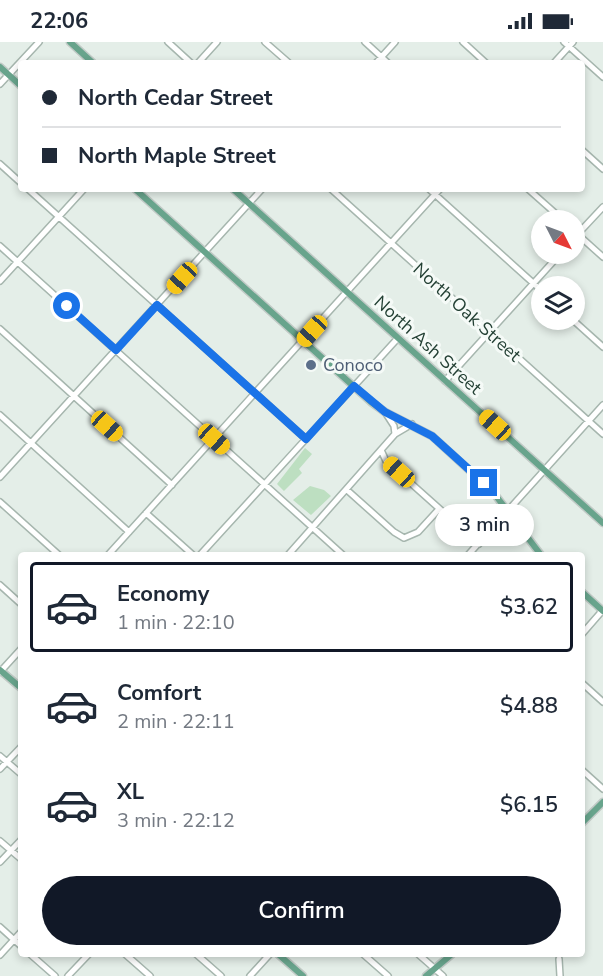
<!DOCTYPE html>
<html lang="en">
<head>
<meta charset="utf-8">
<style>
  :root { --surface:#fff; --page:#f2f2f3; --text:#1f2937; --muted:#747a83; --line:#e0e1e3; --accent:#111827 }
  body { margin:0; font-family:"Nunito Sans",sans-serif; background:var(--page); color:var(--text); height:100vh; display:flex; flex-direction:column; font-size:22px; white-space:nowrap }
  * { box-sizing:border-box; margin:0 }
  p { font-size:20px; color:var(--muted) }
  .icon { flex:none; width:33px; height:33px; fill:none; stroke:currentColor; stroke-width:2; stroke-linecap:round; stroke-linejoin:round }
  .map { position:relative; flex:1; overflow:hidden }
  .panel { position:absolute; left:18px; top:510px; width:567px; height:405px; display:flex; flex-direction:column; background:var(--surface); border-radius:6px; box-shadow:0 3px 9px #0003 }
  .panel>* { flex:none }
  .top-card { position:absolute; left:18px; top:18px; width:567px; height:132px; border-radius:6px; box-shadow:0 3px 9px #0003; display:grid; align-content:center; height:132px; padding:0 24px; background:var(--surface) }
  .needle { width:39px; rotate:132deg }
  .buttons { position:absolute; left:531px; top:168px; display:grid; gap:12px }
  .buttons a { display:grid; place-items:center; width:54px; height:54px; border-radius:50%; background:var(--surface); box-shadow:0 3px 9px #0003; font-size:30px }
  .end { position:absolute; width:27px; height:27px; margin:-14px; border:8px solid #1a73e8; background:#fff; box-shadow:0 0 0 3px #fff }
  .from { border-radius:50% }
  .bubble { position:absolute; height:42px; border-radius:21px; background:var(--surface); box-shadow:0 3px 9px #0003; font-size:20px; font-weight:600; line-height:42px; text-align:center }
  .car { position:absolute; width:18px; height:36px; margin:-18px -9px; border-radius:8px; box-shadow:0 0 4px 2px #0007; background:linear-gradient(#f5c518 24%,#345 0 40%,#f5c518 0 76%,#345 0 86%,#f5c518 0) }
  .top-card b { display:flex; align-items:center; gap:21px; height:57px; font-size:22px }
  .top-card b+b { border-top:2px solid var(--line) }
  .top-card i { width:15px; height:15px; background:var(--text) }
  ul { padding:10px 0 0; list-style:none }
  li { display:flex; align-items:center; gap:18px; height:90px; margin:0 12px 9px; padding:0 12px; border:3px solid transparent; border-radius:6px }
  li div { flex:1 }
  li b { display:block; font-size:22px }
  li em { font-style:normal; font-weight:600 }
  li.current { border-color:var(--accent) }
  li>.icon { width:54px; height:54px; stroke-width:1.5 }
  .primary-button { display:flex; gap:12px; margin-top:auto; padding:12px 24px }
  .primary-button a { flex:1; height:69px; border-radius:36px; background:var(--accent); color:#fff; font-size:24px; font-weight:600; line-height:69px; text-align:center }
  .status { display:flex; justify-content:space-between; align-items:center; height:42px; padding:0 30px; background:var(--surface); direction:ltr }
  .status svg { height:16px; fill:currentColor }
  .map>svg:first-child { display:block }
  .green { fill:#bddfc1 }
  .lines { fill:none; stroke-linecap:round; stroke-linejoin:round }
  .minor-casing { stroke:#a6b6ae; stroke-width:8 }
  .major-casing { stroke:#c1cac6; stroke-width:9 }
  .minor { stroke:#fff; stroke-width:5 }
  .major { stroke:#68a48c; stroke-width:6 }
  .route { stroke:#1a73e8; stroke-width:8 }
  .service-dot { fill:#5c6f8a; stroke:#f5faf7; stroke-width:2 }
  .labels { text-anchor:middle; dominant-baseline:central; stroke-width:6; stroke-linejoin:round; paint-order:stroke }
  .street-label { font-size:18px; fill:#234034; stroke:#f5faf7 }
  .service-label { font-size:18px; fill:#4e5e75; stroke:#f5faf7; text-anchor:start }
</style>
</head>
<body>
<div class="status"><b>22:06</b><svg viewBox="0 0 49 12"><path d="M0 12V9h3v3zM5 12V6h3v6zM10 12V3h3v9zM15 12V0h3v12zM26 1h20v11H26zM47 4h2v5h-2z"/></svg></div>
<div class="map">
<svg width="603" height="934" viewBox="0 0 603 934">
  <rect width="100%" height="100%" fill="#e4eee8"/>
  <path class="green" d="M305,406l7,6 -13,15 3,4 -18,18 -7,-7z
    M310,444l14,4 7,6 -20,19 -18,-15z"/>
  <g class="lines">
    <defs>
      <path id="minor" d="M168,0l23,21
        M265,0l24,21
        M365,0l23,21
        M463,0l23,21
        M564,0l39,35
        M198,21l19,-21
        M376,21l19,-21
        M554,21l19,-21
        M0,42l39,-42
        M582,108l21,19
        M0,122l21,19
        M28,147l278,250
        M331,147l272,245
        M429,147l113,102
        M528,147l35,31
        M574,189l29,26
        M574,196l29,-31
        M0,204l343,309
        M0,239l84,-92
        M573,278l30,27
        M0,287l172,156
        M445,339l115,-127
        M385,370l9,14 1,8
        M0,373l129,117
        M381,408l5,11 93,83
        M0,435l262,-288
        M347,448l47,42 10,6 14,-6 21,-23
        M0,460l59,53
        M146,471l47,42
        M108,513l332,-366
        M200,513l198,-217
        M288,513l107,-121 17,-10
        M468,513l135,-150
        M0,543l21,19
        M582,592l21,-24
        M0,630l21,-23
        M582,641l21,19
        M0,714l21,18
        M0,727l21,-22
        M582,728l21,19
        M0,799l21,18
        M0,820l21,-22
        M0,885l21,19
        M30,912l25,22
        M125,912l25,22
        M196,912l25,22
        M363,912l25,22
        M418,912l25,22
        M0,913l21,-23
        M559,917l1,17
        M68,934l21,-22
        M250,934l20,-22"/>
      <path id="major" d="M70,0l23,21
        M0,25l21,19
        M135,147l236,213 14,10 47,24 61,56 48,63
        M233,147l370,334
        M582,550l21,19
        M0,628l21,18
        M582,781l21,-21
        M278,912l25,22
        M426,934l26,-22"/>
    </defs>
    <use href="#minor" class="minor-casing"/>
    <use href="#major" class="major-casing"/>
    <use href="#minor" class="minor"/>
    <use href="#major" class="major"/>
  </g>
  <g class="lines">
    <path class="route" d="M67,264l49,44 41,-45 149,134 48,-53 31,26 47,24 52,47"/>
  </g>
  <circle class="service-dot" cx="311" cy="323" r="6"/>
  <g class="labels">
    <g class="street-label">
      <text transform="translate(467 270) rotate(42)">North Oak Street</text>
      <text transform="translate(428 303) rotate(42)">North Ash Street</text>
    </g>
    <g class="service-label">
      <text x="323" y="323">Conoco</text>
    </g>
  </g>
</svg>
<div class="buttons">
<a><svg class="needle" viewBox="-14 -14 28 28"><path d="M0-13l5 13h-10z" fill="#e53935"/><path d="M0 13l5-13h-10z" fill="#747a83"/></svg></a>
<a><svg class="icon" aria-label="layers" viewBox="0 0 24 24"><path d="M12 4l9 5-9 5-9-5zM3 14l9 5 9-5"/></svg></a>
</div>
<i class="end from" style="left:67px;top:264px"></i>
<i class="end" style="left:484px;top:441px"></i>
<div class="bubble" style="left:435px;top:462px;width:99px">3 min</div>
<i class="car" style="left:182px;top:236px;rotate:222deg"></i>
<i class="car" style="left:312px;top:289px;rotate:222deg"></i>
<i class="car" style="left:495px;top:383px;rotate:312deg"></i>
<i class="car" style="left:107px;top:384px;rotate:132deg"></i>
<i class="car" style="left:214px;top:397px;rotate:132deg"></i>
<i class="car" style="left:399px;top:430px;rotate:312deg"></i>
<div class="top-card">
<b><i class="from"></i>North Cedar Street</b>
<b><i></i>North Maple Street</b>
</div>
<section class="panel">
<ul>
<li class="current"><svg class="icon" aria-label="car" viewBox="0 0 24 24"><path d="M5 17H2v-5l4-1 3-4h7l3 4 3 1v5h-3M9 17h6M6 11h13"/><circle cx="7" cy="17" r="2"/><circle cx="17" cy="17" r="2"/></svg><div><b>Economy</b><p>1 min · 22:10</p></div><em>$3.62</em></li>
<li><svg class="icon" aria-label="car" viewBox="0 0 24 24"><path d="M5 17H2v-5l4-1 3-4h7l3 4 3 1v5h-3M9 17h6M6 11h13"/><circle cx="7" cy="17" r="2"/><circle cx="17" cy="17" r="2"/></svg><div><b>Comfort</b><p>2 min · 22:11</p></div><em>$4.88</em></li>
<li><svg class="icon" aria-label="car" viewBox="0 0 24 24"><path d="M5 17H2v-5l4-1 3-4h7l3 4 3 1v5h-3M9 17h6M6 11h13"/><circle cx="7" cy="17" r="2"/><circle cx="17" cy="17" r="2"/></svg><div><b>XL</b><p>3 min · 22:12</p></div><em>$6.15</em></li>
</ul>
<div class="primary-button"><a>Confirm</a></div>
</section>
</div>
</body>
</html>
